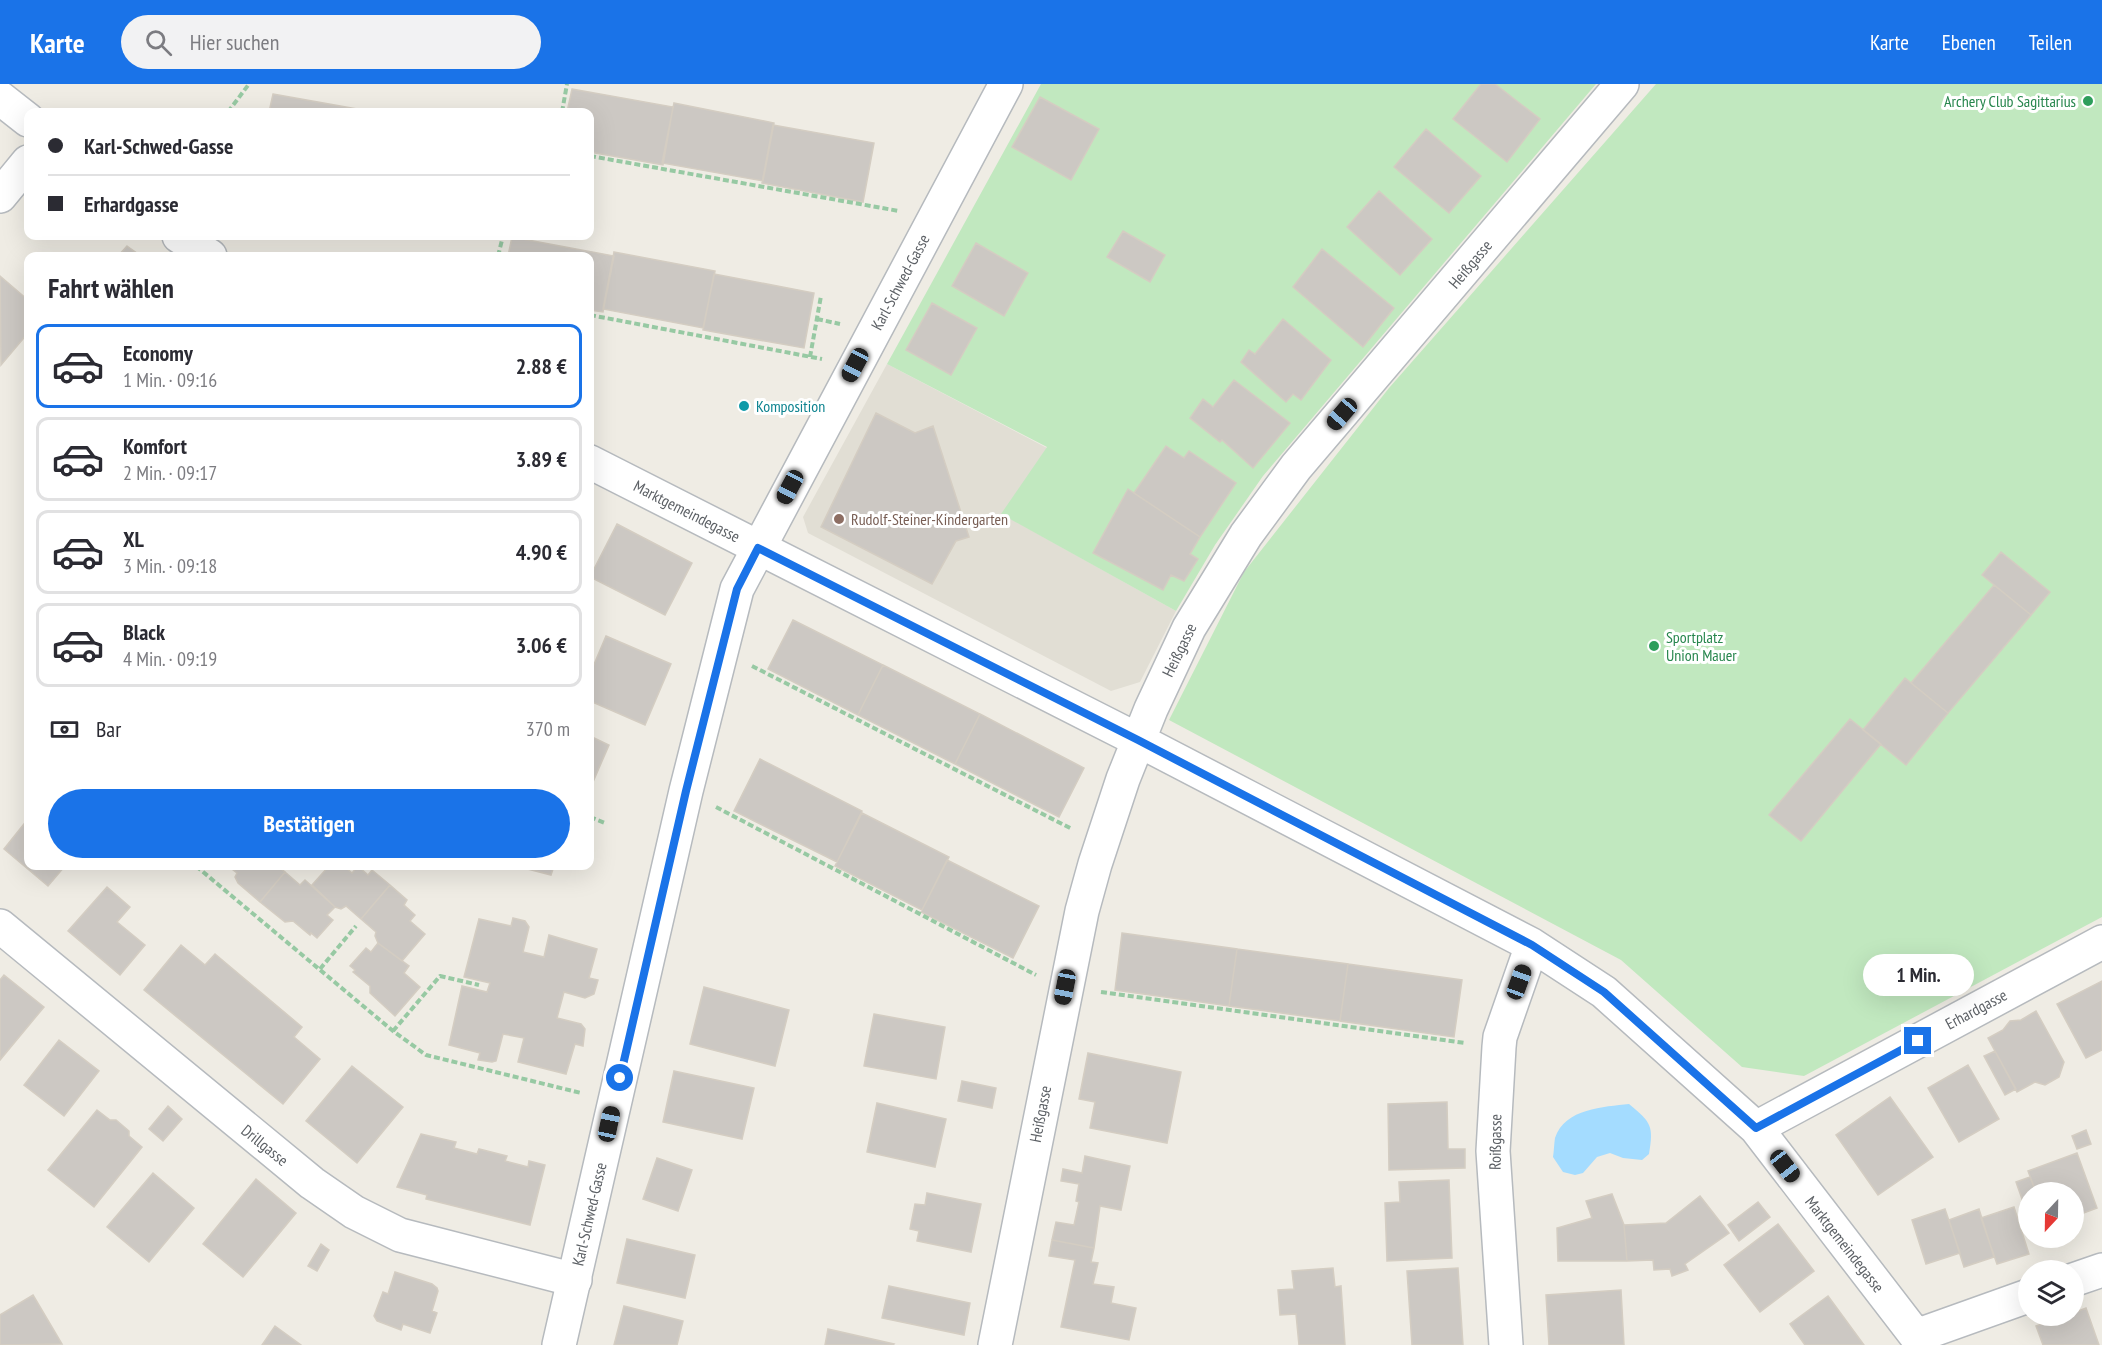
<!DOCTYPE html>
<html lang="de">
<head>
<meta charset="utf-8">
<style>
  :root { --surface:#fff; --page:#f2f2f3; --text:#2b2b33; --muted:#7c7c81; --line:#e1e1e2; --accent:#1a73e8 }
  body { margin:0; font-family:"PT Sans Narrow",sans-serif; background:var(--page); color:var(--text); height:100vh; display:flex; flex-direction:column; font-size:22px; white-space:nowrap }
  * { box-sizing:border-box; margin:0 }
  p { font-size:20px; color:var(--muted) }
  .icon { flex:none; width:33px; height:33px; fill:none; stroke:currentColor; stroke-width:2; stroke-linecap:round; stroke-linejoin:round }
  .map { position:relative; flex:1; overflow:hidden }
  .sheet { position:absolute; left:24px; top:168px; width:570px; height:618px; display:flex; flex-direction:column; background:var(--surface); border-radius:12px; box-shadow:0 6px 24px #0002 }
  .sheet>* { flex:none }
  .banner { position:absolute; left:24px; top:24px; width:570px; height:132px; border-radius:12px; box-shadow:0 6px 24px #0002; display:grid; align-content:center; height:132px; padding:0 24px; background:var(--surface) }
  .needle { width:39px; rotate:202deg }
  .fabs { position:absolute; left:2018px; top:1098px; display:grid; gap:12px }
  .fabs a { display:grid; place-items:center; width:66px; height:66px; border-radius:50%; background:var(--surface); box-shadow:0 6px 24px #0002; font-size:30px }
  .end { position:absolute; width:27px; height:27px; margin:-14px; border:8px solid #1a73e8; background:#fff; box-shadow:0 0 0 3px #fff }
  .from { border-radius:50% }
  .bubble { position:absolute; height:42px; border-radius:21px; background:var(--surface); box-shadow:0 6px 24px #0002; font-size:20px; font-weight:600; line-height:42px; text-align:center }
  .car { position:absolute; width:18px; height:36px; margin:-18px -9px; border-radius:8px; box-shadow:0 0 4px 2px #0007; background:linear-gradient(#222 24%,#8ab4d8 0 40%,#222 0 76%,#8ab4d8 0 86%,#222 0) }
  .banner b { display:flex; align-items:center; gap:21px; height:57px; font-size:22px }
  .banner b+b { border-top:2px solid var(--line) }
  .banner i { width:15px; height:15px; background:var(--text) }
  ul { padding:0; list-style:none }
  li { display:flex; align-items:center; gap:18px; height:84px; margin:0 12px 9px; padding:0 12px; border:3px solid var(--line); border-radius:12px }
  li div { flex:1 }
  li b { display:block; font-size:22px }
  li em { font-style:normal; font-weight:600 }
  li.current { border-color:var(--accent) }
  li>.icon { width:54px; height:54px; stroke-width:1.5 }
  h2 { padding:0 24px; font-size:27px; line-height:72px }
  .pay { display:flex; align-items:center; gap:15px; height:66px; padding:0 24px; font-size:22px }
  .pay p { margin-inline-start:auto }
  .button { display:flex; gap:12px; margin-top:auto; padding:12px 24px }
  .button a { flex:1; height:69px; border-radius:36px; background:var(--accent); color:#fff; font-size:24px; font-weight:600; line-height:69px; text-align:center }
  header { display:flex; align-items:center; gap:36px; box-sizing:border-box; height:84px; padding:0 30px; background:var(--accent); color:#fff }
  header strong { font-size:28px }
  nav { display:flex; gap:33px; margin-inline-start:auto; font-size:21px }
  .search { width:420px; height:54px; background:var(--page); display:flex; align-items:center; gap:15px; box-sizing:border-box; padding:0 21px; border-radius:33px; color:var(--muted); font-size:22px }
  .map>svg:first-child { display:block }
  .education { fill:#e1ded4 }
  .green { fill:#c1e8bf }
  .water { fill:#a4dcff }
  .building { fill:#ccc8c3; stroke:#d4cdc2; stroke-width:1.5 }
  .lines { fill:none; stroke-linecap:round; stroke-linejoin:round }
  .minor-casing { stroke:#b6babe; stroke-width:36 }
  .tertiary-casing { stroke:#b6babe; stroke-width:36 }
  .path { stroke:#97c9a3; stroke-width:4; stroke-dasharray:6 3; stroke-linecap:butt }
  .minor { stroke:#fff; stroke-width:33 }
  .tertiary { stroke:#fff; stroke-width:33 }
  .route { stroke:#1a73e8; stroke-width:8 }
  .leisure-dot { fill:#2e9e5b; stroke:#fff; stroke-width:2 }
  .culture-dot { fill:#0f9aa8; stroke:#fff; stroke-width:2 }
  .education-dot { fill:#8d6e63; stroke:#fff; stroke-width:2 }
  .labels { text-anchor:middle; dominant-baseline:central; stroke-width:6; stroke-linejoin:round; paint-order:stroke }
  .leisure-label { font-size:16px; fill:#27864d; stroke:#fff; text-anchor:end }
  .street-label { font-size:16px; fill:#5c6065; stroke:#fff }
  .culture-label { font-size:16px; fill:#0d838f; stroke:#fff; text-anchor:start }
  .education-label { font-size:16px; fill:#785e54; stroke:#fff; text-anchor:start }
</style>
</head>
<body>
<header>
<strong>Karte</strong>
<div class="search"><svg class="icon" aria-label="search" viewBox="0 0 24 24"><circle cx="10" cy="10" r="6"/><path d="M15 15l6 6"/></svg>Hier suchen</div>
<nav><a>Karte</a><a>Ebenen</a><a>Teilen</a></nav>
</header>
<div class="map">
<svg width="2102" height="1261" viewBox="0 0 2102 1261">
  <rect width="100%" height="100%" fill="#efece4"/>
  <path class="education" d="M887,280l160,84 -45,66 174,97 -36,71 -29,9 -303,-158 -5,-16z"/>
  <path class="green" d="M1041,0h555l-333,392 -48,69 -39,66 -175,-97 46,-67 -160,-83z
    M1656,0h446v833l-298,159 -62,-9 -121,-107 -452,-240 75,-148 145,-184z"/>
  <path class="water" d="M1629,1020c22,18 25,22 20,50l-7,6 -19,-2 -13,-5 -13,4 -14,16 -8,2 -12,-3 -10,-15c1,-6 1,-13 2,-19 10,-30 49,-31 74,-34z"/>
  <path class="building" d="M1481,0h14l45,35 -33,43 -54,-43z
    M572,5l101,18 -10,58 -73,-13v-40h-23z
    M273,10l101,18h-105z
    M1040,13l59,32 -28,51 -59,-33z
    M674,19l100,20 -11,58 -101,-18z
    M773,41l101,18 -11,59 -101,-19z
    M1426,45l55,47 -32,37 -55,-46z
    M1379,107l53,48 -32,36 -53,-48z
    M1123,147l42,24 -15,27 -43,-25z
    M512,153l102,19 -11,56 -13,-2v-54h-82z
    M976,159l52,30 -24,43 -52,-30z
    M127,162l14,10h-23z
    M1322,165l72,59 -31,39 -70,-60z
    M614,168l101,19 -12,57 -100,-19z
    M714,190l100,19 -10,55 -101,-18z
    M0,192l28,24v33l-27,32z
    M932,219l45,25 -26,47 -45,-25z
    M1283,235l48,41 -30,40 -8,-6 -7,8 -45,-40 8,-12 6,4z
    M1234,296l56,43 -37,45 -31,-28 -2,2 -30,-24 13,-19 10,8z
    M876,329l39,20 18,-7 36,111 -13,4 -24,43 -111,-57z
    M1166,362l18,12 5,-7 47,32 -36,54 -66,-44z
    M1128,405l72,48 -10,17 8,5 -14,22 -13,-6 -8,15 -70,-37z
    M617,440l75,39 -27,52 -75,-38z
    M2001,468l49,40 -19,23 -49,-40z
    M1994,501l37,30 -83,98 -37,-30z
    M793,536l90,45 -25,50 -90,-46z
    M606,552l65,28 -26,61 -55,-24v-27z
    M883,581l97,49 -25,50 -97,-49z
    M1905,594l43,35 -42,52 -43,-35z
    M980,630l104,54 -25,49 -104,-53z
    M1850,635l31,25 -80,97 -32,-26z
    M590,652l19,9 -19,44z
    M760,675l102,52 -25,51 -103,-51z
    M862,729l87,44 -27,53 -87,-44z
    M28,735v47h37l-17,20 -44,-37z
    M947,776l92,46 -26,52 -92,-46z
    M228,782h49l8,6 -25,30 -22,-19 -3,-6 2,-4z
    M329,782h15l8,7 6,-7 10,9 4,-5 18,15 -29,34 -15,-13 -5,3 -6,-2 -23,-22z
    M516,782h38l-3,9z
    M285,788l15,13 5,-5 30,27 -8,8 6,5 -16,18 -6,-5 -1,2 -17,-14 -8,1 -25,-20z
    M390,801l17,15 -3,5 11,10 -5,6 15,13 -23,27 -24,-18 -3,-7 1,-4 -15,-13z
    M107,803l23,20 -13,15 28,23 -25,30 -52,-44z
    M513,834l12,3 4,6 -6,25 21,5 5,-22 48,14 -8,29 9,2 -4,14 -9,4 -21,-6 -7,26 24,6 4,5 -2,17 -8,-2 -9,30 -48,-12 6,-24 -21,-4 -7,27 -4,1 -14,-2 2,-7 -31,-8 13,-59 25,6 3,-9 -26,-6 15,-58 32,7z
    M1122,849l115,16 -8,57 -114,-16z
    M378,859l31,23 -5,7 16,14 -25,29 -25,-23v-7l-17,-14 2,-2 -5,-4 16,-18 5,4z
    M181,861l24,20 10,-11 87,73 -8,10 26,22 -37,45 -139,-114z
    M1237,865l111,15 -8,57 -111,-15z
    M1348,880l114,16 -8,57 -114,-16z
    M4,891l40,32 -44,53v-80z
    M2102,897v69l-16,8 -29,-54z
    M704,903l85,23 -14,56 -85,-22z
    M2036,927l28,51 -5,15 -14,8 -10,-3 -18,10 -29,-54 15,-8 7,-9 11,-1z
    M874,930l71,13 -9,52 -72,-13z
    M59,956l40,31 -35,45 -40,-31z
    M1995,967l21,38 -11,6 -21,-39z
    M1088,969l93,19 -14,71 -77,-15 5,-26 -16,-3z
    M1968,981l31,54 -40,23 -31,-54z
    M352,982l51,41 -46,56 -51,-42z
    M674,987l80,17 -12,51 -79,-17z
    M962,997l34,7 -4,20 -34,-7z
    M1890,1013l43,60 -55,38 -42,-60z
    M1447,1018l1,47h17v19l-76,2 -1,-66z
    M877,1019l69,16 -11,48 -68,-15z
    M168,1022l14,13 -19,22 -14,-12z
    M97,1026l13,10h6l13,11v5l13,11 -48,60 -46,-37z
    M2086,1046l5,14 -14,5 -5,-13z
    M421,1050l35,8 -2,6 23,6 2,-5 28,7 -2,5 23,6 1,-6 16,4 -15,60 -104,-26 1,-4 -30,-8z
    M2077,1069l20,55 -24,9v-25h-37l-8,-21z
    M1085,1072l45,10 -9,44 -21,-4 -6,42 -42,-8 4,-18 18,3 5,-23 -3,-1 3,-17 -18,-3 2,-12 19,4z
    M657,1074l35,12 -14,41 -35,-12z
    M153,1089l41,35 -45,54 -42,-35z
    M2030,1093l6,15h-8v24l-12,-34z
    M256,1095l40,34 -53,64 -40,-33z
    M1449,1096l3,78 -65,3 -2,-58 15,-1 -1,-20z
    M927,1109l54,11 -10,48 -54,-11 2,-10 -9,-2 5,-25 10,1z
    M1612,1110l12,31 3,36h-69l-1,-33 35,-10 -6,-17z
    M1700,1112l29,37 -44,31 3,6 -16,6 -2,-7 -16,1 -1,-10 -26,1 -3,-36 42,-2z
    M1758,1118l12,15 -31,24 -11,-16z
    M2014,1123l15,47 -32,10 -16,-46z
    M1945,1125l15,44 -34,11 -14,-44z
    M1979,1125l15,48 -30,10 -15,-47z
    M1778,1140l36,47 -54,41 -36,-47z
    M627,1155l68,16 -10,43 -68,-15z
    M1052,1156l42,8 -3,14 7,1 -5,21 21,3 -3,16 25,5 -7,32 -68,-13 14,-67 -26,-4z
    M321,1160l8,6 -12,21 -9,-5z
    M1333,1184l2,19 6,-1 4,59h-46l-3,-31 -16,1 -2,-25 16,-1 -2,-18z
    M1458,1184l5,77h-51l-5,-74z
    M395,1188l37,12 5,4 1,3 -6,20 5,2 -7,20 -27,-9 -2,6 -24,-9 -3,-5 9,-24 5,2z
    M889,1202l81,17 -6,32 -82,-17z
    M1621,1206l3,55h-75l-3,-50z
    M33,1211l29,49 -62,1v-30z
    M1828,1212l36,49h-59l-15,-21z
    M624,1222l59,15 -6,24h-63z
    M2086,1224l13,37h-56l-7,-19 29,-10h8v-3z
    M275,1242l26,19h-39z
    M828,1245l66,15 -1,1h-68z"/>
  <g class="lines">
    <defs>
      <path id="minor" d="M0,14l28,22
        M0,112l28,-34
        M179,152l31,20
        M590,378l548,278 394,205 72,47 152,136 167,217
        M0,842l312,257 42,29 46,23 175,45
        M1756,1044l346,-186
        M2073,1196l29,-10
        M1916,1252l112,-40
        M995,1261l87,-434 13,-47 28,-85 28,-70 38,-81 57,-93 50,-68 326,-383
        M1506,1261l-13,-194 6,-104 1,-10 32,-92"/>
      <path id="tertiary" d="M559,1261l127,-554 51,-202 269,-505"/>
    </defs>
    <use href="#minor" class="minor-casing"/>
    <use href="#tertiary" class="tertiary-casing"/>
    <path class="path" d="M228,28l21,-28
      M562,28l5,-28
      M590,72l309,55
      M498,172l5,-20
      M590,231l232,44
      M817,235l23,5
      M810,273l11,-61
      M752,582l320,163
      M716,723l320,168
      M590,733l15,6
      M196,782l197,165 33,24 155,38
      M320,885l36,-43
      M1101,908l364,51
      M393,947l47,-55 39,9"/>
    <use href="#minor" class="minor"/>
    <use href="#tertiary" class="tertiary"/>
  </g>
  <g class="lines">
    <path class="route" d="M620,994l66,-287 51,-202 21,-41 380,192 394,205 72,47 152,136 162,-87"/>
  </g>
  <g class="leisure-dot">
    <circle cx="2088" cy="17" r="6"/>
    <circle cx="1654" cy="562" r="6"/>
  </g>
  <circle class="culture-dot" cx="744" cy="322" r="6"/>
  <circle class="education-dot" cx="839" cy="435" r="6"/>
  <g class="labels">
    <g class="leisure-label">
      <text x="2076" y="17">Archery Club Sagittarius</text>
      <text x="1666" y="553" text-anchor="start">Sportplatz<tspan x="1666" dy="18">Union Mauer</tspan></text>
    </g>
    <g class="street-label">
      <text transform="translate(1470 180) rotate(-50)">Heißgasse</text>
      <text transform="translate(900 198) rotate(-62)">Karl-Schwed-Gasse</text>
      <text transform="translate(687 427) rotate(27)">Marktgemeindegasse</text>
      <text transform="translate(1179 566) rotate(-64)">Heißgasse</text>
      <text transform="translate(1976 925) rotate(-28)">Erhardgasse</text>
      <text transform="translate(1040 1030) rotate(-79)">Heißgasse</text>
      <text transform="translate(1495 1058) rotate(-89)">Roißgasse</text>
      <text transform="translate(265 1061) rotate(39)">Drillgasse</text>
      <text transform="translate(589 1130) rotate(-77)">Karl-Schwed-Gasse</text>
      <text transform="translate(1845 1160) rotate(52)">Marktgemeindegasse</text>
    </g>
    <g class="culture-label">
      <text x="756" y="322">Komposition</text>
    </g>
    <g class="education-label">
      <text x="851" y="435">Rudolf-Steiner-Kindergarten</text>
    </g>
  </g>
</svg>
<div class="fabs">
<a><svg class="needle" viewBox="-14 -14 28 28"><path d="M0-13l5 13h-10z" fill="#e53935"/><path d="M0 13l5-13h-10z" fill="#7c7c81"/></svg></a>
<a><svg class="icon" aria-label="layers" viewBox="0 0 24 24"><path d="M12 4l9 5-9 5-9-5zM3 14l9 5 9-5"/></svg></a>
</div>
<i class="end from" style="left:620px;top:994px"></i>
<i class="end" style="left:1918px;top:957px"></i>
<div class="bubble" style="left:1863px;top:870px;width:111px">1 Min.</div>
<i class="car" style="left:855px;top:281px;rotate:208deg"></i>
<i class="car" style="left:1342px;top:330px;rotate:221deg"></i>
<i class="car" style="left:790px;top:403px;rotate:208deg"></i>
<i class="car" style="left:1519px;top:898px;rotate:20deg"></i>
<i class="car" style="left:1065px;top:903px;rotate:191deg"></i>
<i class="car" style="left:609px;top:1040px;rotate:12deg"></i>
<i class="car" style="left:1785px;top:1082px;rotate:142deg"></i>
<div class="banner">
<b><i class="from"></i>Karl-Schwed-Gasse</b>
<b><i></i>Erhardgasse</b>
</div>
<section class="sheet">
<h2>Fahrt wählen</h2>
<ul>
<li class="current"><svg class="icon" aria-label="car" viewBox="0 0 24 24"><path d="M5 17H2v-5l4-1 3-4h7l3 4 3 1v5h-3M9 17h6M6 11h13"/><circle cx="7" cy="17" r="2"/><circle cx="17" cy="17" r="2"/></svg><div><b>Economy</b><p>1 Min. · 09:16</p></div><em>2.88 €</em></li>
<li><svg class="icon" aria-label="car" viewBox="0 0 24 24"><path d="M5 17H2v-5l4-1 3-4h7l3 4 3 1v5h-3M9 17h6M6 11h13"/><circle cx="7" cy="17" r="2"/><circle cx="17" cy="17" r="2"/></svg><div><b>Komfort</b><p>2 Min. · 09:17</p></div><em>3.89 €</em></li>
<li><svg class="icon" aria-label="car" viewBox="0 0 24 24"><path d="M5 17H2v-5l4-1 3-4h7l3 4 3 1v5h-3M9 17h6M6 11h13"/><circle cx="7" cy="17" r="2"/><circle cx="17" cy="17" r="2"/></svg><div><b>XL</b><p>3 Min. · 09:18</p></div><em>4.90 €</em></li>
<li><svg class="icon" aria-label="car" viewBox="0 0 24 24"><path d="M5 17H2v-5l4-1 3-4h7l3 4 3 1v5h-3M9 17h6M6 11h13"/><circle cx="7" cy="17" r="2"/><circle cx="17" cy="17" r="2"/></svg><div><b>Black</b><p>4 Min. · 09:19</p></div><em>3.06 €</em></li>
</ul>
<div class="pay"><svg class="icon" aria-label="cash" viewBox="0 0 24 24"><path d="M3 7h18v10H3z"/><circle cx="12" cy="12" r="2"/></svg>Bar<p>370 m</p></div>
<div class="button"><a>Bestätigen</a></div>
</section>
</div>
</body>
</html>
